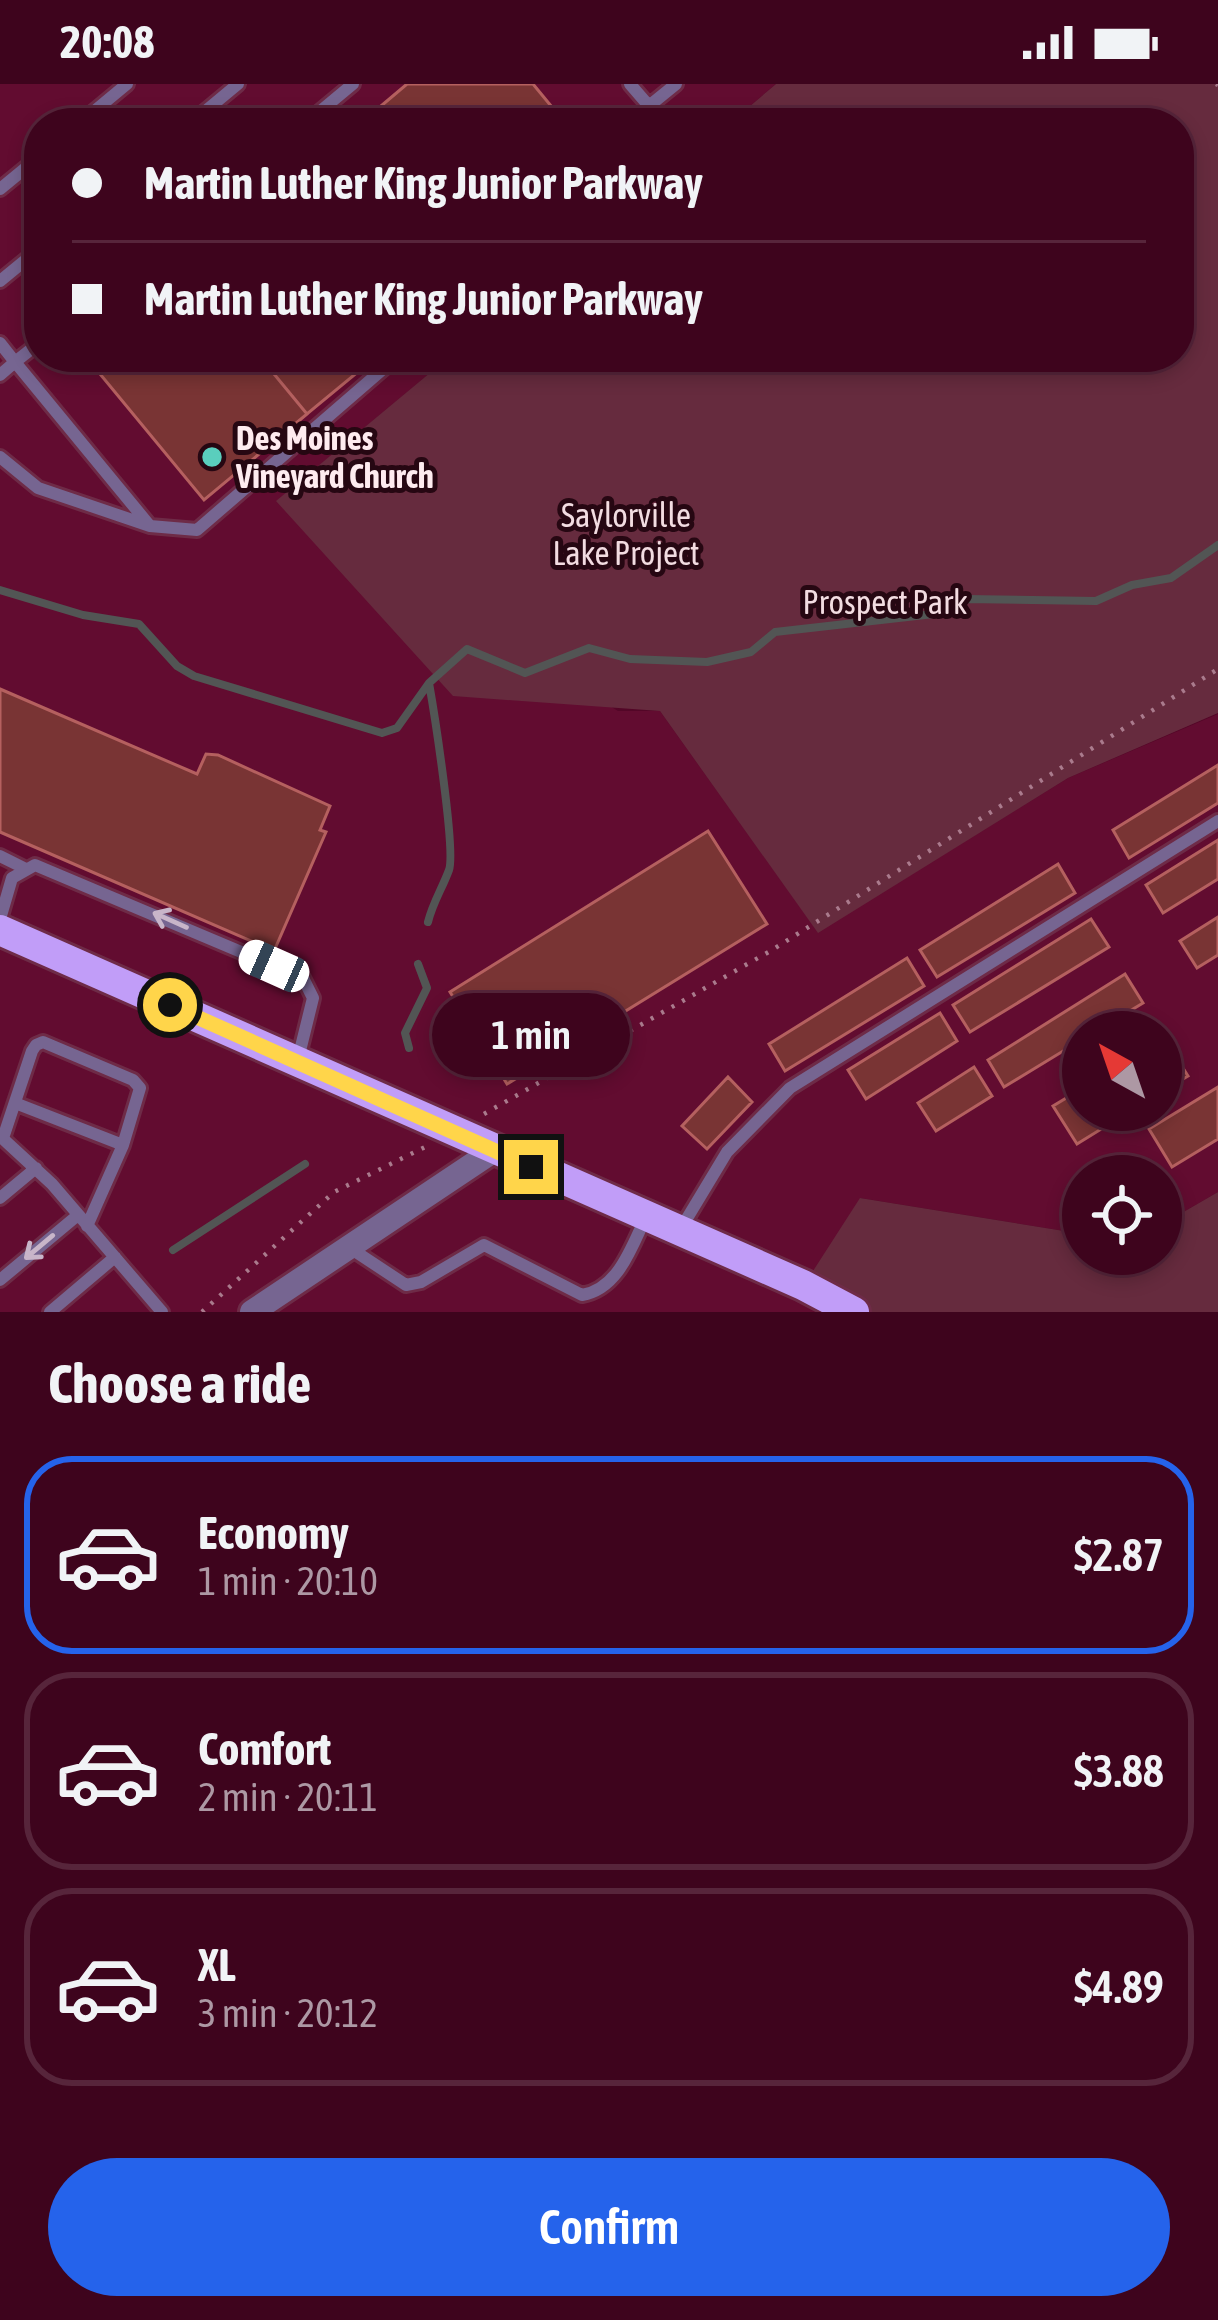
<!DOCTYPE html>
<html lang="en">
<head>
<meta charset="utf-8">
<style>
  :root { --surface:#3e041d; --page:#49122a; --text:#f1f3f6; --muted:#ad98a4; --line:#57253b; --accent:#2563eb }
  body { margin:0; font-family:"Asap Condensed",sans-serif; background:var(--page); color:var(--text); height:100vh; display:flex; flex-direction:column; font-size:45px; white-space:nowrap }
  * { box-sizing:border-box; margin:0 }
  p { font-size:39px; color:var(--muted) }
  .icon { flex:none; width:66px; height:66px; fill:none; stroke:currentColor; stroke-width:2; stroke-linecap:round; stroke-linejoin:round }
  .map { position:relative; height:1228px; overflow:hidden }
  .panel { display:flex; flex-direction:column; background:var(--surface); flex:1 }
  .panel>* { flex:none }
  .hud { position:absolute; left:24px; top:24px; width:1170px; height:264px; border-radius:48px; box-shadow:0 6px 18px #0003,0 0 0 3px var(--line); display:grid; align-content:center; height:264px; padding:0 48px; background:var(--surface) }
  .needle { width:78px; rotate:320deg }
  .controls { position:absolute; left:1062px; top:927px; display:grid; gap:24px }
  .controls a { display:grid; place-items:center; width:120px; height:120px; border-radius:50%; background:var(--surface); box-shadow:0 6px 18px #0003,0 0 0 3px var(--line); font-size:60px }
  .end { position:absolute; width:54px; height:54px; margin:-27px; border:15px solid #ffd54a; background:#111; box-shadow:0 0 0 6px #111 }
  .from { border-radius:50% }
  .bubble { position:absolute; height:84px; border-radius:42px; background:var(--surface); box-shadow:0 6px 18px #0003,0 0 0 3px var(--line); font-size:39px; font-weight:600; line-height:84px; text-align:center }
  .car { position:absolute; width:36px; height:72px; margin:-36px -18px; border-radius:15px; box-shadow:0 0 9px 3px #0007; background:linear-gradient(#fff 24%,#345 0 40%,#fff 0 76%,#345 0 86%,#fff 0) }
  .hud b { display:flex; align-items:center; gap:42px; height:114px; font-size:45px }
  .hud b+b { border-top:3px solid var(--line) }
  .hud i { width:30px; height:30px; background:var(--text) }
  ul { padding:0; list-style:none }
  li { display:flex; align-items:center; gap:36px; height:198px; margin:0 24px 18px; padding:0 24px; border:6px solid var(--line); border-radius:48px }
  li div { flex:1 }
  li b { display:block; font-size:45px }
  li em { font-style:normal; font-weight:600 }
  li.selected { border-color:var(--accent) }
  li>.icon { width:108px; height:108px; stroke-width:1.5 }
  h2 { padding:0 48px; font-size:54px; line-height:144px }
  .cta { display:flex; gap:24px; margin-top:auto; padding:24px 48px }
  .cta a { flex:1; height:138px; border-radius:72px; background:var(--accent); color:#fff; font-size:48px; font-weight:600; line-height:138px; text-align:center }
  .status { display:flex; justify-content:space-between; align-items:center; height:84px; padding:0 60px; background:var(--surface); direction:ltr }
  .status svg { height:33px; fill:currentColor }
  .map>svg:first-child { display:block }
  .built { fill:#620c30; fill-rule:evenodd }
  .green { fill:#662b3e }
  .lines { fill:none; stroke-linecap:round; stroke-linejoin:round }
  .stream { stroke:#525554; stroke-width:8 }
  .building { fill:#793434; stroke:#b5605f; stroke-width:3 }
  .lane-casing { stroke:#6e2b47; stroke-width:18 }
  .street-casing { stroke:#6e2b47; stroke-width:30 }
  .primary-casing { stroke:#6e2b47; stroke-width:36 }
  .path { stroke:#aa7b8d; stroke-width:4.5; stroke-dasharray:3 9; stroke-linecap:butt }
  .lane { stroke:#766591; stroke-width:12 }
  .street { stroke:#766591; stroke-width:24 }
  .primary { stroke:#c19df8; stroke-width:30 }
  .oneway { stroke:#c8b5c9 }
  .route { stroke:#ffd54a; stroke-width:15 }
  .poi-dot { fill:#5acebd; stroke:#260712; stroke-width:4.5 }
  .labels { text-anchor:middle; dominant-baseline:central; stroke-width:10; stroke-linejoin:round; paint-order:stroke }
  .poi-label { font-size:33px; font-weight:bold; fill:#feebef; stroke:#260712; text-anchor:start }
  .park-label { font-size:33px; fill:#f2dce1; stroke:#260712 }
</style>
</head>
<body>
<div class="status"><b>20:08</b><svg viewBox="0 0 49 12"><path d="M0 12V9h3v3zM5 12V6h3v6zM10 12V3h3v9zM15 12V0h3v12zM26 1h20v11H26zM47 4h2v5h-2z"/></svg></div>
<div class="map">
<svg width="1218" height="1228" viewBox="0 0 1218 1228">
  <rect width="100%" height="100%" fill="#530627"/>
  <path class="built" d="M0,0h776l-46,39h-691v234h410l-172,144 341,210h42l158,221 250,-154 150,-64v478l-57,33v-49h-78v58l-223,-36 -6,114h-854zM1083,948h78v78h-78z"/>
  <path class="green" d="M776,0h442v629l-150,65 -250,155 -158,-222 -207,-15 -177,-195 173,-144h730v-234h-449z
    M1218,1108v120h-364l-50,-27 56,-87 223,36v20h78v-29z"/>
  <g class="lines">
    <path class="stream" d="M0,506l83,25 56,9 38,42 17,10 188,57 15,-5 32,-45
      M428,838c5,-20 14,-33 21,-52 7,-19 -15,-159 -20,-187l38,-34 58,24 64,-25 41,11 77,3 44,-10 24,-20 159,-18 31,-15 131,2 36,-16 39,-7 47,-33
      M409,964l-4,-15 22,-45 -9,-24
      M173,1166l132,-86"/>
  </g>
  <path class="building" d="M407,0h126l28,34 8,-7 10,12h-183l-15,-17z
    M381,22l15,17h-36z
    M86,273h174l47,57 -103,86z
    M260,273h116l-69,57z
    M0,605l197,85 9,-20 12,1 112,51 -10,24 6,2 -52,119 -274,-119z
    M1218,681v38l-89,55 -16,-28z
    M708,747l59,93 -260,160 -57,-92z
    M1218,756v39l-55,34 -17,-28z
    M1058,780l17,29 -138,84 -17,-27z
    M1218,833v38l-21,13 -17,-27z
    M1091,835l18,28 -139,85 -17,-27z
    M907,874l17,28 -139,85 -16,-27z
    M1125,890l18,29 -48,29h-12v7l-79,48 -16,-27z
    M940,929l17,28 -91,58 -18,-29z
    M1164,954l24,38 -27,16v-52z
    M974,983l18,29 -56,35 -18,-28z
    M728,993l24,25 -45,47 -25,-23z
    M1218,1003v52l-46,28 -23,-38z
    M1083,1004v22h49l-55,34 -24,-38z"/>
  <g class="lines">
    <defs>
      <path id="lane" d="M630,0l19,22 27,-22
        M80,39l47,-39
        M191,39l47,-39
        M306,39l47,-39
        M0,105l39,-32
        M0,197l39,-32
        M0,259l15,19 24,-19
        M0,291l15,-13 135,164 -112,-38 -38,-31
        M150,442l47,4 200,-173
        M0,772l24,12
        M0,835l12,-41 23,-13 268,113 10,20 -15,61
        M1,1053l51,47 110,128
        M3,1054l29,-87 4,-6 7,-3 90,38 7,8 -17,57 -108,-42
        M0,1114l36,-30
        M87,1142l36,-81
        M680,1146l47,-78 63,-64 428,-267
        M350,1164l56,37 15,-3 63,-37 98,50c36,-6 49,-47 63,-76
        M0,1196l78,-65
        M50,1228l65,-55"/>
      <path id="street" d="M252,1228l241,-161"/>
      <path id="primary" d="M0,846l803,355 51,27"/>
    </defs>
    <use href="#lane" class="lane-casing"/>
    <use href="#street" class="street-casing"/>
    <use href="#primary" class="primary-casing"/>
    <path class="path" d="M1216,0l2,1
      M484,1030l288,-164 446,-281
      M202,1228l132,-120 93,-46"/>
    <use href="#lane" class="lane"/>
    <use href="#street" class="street"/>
    <use href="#primary" class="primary"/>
  </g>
  <defs><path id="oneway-shaft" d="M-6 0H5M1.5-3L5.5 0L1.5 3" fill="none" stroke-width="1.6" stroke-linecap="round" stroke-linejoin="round" transform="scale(3)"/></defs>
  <g class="oneway">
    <use href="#oneway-shaft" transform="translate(170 836) rotate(-156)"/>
    <use href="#oneway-shaft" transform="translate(39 1163) rotate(140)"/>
  </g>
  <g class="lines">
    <path class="route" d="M170,921l361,162"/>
  </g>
  <circle class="poi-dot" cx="212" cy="373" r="12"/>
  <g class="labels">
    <g class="poi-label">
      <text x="236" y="354">Des Moines<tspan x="236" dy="38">Vineyard Church</tspan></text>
    </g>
    <g class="park-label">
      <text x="626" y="431">Saylorville<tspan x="626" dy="38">Lake Project</tspan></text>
      <text x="885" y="518">Prospect Park</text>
    </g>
  </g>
</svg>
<div class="controls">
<a><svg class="needle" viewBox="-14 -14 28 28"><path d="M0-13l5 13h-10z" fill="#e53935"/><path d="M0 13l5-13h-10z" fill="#ad98a4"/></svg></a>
<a><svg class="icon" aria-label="locate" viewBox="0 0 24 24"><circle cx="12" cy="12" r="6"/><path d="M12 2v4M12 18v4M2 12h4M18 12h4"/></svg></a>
</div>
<i class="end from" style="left:170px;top:921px"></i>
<i class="end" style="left:531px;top:1083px"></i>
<div class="bubble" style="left:432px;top:909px;width:198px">1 min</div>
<i class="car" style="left:274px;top:882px;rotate:294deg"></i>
<div class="hud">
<b><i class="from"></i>Martin Luther King Junior Parkway</b>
<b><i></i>Martin Luther King Junior Parkway</b>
</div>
</div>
<section class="panel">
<h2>Choose a ride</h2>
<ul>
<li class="selected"><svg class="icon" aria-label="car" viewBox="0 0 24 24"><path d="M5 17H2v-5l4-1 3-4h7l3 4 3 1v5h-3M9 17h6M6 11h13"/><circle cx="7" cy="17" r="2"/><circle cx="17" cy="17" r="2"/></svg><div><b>Economy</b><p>1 min · 20:10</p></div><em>$2.87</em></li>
<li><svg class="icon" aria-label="car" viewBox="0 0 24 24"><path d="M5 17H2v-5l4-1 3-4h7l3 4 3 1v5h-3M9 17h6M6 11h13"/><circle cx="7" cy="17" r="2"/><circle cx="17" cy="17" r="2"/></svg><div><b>Comfort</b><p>2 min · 20:11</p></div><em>$3.88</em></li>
<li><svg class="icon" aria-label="car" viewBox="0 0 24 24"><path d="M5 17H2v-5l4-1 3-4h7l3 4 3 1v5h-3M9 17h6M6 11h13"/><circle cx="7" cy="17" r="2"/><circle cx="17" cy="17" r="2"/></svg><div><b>XL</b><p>3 min · 20:12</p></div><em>$4.89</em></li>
</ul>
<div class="cta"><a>Confirm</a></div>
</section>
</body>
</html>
